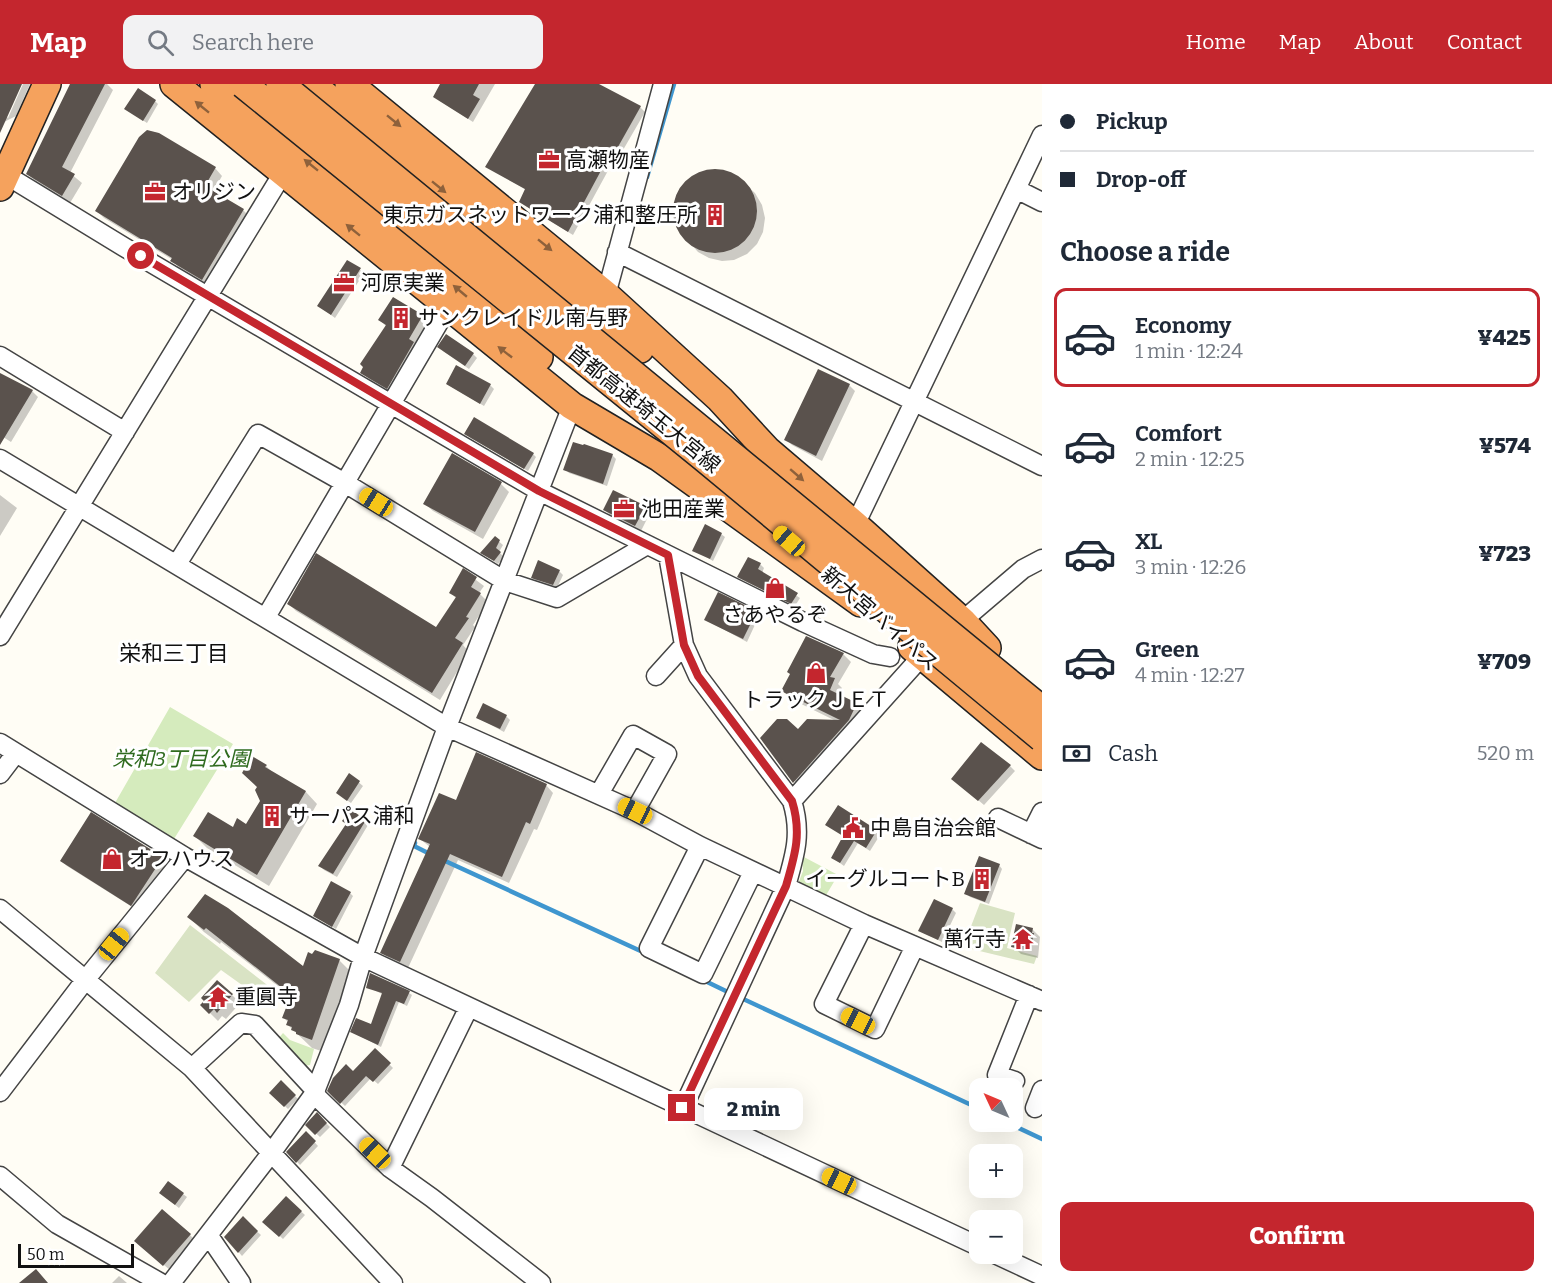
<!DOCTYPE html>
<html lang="en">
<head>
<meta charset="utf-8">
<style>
  :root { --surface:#fff; --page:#f2f2f3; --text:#1f2937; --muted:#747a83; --line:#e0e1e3; --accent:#c4262e }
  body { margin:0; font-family:Bitter,"Noto Sans JP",serif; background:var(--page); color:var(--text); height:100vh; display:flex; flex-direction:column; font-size:22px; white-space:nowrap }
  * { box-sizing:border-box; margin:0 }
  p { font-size:20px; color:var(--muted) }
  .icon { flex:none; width:33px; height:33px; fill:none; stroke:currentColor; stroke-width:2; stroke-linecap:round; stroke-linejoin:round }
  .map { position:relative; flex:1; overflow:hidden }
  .sheet { display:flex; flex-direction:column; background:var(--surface); width:510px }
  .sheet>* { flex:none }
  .top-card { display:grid; align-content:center; height:132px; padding:0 18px; background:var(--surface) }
  .needle { width:39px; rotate:314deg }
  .buttons { position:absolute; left:969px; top:994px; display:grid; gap:12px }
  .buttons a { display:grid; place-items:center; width:54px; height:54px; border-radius:12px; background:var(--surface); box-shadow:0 6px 24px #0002; font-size:30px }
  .scale { position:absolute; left:18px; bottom:15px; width:116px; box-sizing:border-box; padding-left:6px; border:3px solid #111; border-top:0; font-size:16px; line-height:21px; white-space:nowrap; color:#111; -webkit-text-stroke:4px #fff; paint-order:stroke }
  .end { position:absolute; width:27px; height:27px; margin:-14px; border:8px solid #c4262e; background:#fff; box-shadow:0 0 0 3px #fff }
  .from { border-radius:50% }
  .bubble { position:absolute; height:42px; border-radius:12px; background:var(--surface); box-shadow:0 6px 24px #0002; font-size:20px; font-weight:800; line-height:42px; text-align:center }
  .car { position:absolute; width:18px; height:36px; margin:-18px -9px; border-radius:8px; box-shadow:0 0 4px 2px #0007; background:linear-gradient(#f5c518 24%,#345 0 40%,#f5c518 0 76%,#345 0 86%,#f5c518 0) }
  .top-card b { display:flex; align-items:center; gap:21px; height:57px; font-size:22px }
  .top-card b+b { border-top:2px solid var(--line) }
  .top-card i { width:15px; height:15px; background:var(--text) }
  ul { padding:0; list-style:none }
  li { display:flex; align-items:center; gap:18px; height:99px; margin:0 12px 9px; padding:0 6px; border:3px solid transparent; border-radius:12px }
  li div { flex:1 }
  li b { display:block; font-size:22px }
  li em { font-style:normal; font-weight:800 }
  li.active { border-color:var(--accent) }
  li>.icon { width:54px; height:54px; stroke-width:1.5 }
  h2 { padding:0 18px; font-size:27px; line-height:72px }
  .pay { display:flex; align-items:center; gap:15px; height:66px; padding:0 18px; font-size:22px }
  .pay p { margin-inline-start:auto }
  .button { display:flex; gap:12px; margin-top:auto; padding:12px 18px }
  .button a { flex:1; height:69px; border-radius:12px; background:var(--accent); color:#fff; font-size:24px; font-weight:800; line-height:69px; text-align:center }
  header { display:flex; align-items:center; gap:36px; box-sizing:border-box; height:84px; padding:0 30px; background:var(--accent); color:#fff }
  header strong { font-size:28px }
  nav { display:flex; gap:33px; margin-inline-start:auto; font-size:21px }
  .search { width:420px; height:54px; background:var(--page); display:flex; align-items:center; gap:15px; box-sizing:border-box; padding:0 21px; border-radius:12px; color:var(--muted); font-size:22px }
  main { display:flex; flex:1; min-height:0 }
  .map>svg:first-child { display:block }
  .green { fill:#d5ebbd }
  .cemetery { fill:#d9e3c4 }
  .shadow { fill:#0003 }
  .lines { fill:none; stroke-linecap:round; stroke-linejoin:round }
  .stream { stroke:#3f96cf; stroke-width:4.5 }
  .building { fill:#5a524d }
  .minor-casing { stroke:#444; stroke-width:21 }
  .highway-casing { stroke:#222; stroke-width:30 }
  .minor { stroke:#fff; stroke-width:18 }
  .highway { stroke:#f5a25d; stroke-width:27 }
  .highway-bridge-casing { stroke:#222; stroke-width:30; stroke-linecap:butt }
  .highway-bridge { stroke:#f5a25d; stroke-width:27 }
  .oneway { fill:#8e613b }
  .route { stroke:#c4262e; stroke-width:8 }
  .labels { text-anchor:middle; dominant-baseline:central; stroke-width:6; stroke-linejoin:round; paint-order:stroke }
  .poi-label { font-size:21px; fill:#111; stroke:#fff; text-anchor:start }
  .street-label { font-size:21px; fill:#111; stroke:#fff }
  .park-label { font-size:21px; font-style:italic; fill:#2f6b1f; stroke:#fff }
  .neighbourhood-label { font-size:22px; fill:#111; stroke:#fff }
</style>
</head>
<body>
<header>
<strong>Map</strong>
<div class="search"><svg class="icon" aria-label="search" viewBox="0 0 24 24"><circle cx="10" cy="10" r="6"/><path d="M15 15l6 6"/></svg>Search here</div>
<nav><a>Home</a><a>Map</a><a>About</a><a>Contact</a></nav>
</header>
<main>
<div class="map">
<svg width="1042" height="1199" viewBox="0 0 1042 1199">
  <rect width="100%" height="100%" fill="#fffdf5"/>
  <path class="green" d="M170,623l63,37 -59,95 -59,-36z
    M802,772l36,19 -13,22 -27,-13 5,-13z
    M283,949l7,7 24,9 -4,16 -7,1 -25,-27z"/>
  <path class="cemetery" d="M980,819l35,10 -8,35 30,8 -3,8 -71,-17z
    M190,841l85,66 -8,12 -46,-33 -32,32 -34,-29z"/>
  <path class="shadow" d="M0,0h20l-14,32 2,2 15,-34h7l-14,32 -16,8z
    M72,0h35l6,6 -43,83 12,10 -12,20 -34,-21 -8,-8z
    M442,0h53l-22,38 -33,-21z
    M536,0h60l44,23 5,5 -26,45 -3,-1 -43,79 -47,-29v-16l-39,-24z
    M155,17l3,3 -11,19 -17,-11z
    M215,84l7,8 -9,16 30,18 7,7 -40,69 -31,-18 -6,-8 -69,-42 -7,-7z
    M708,87h14l13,4 20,18 7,12 3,13 -2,14 -6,12 -10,10 -13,6 -12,1 -13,-3 -11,-6 -17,-19 -5,-12 -1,-12 3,-13 6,-11 11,-9z
    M360,186l4,3 -29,45 -16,-12z
    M422,232l9,9 -34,72 -26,-16 -9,-9 24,-46 -6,-6z
    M443,267l30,3 4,4 -8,11z
    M0,299l32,8 6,6 -27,45 -11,-7z
    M447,300l43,1 4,4 -10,17z
    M849,301l6,6 -33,70 -30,-16 -6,-6z
    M469,353l64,17 3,3 -8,14z
    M452,371l49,29 8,8 -26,47 -50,-28 -8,-7z
    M612,371l4,4 -9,27 -38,-13 -4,-4z
    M0,411l17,13 -17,28z
    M645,424l5,5 -9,18 -30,-15 -6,-6z
    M721,450l4,3 -12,24 -19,-11z
    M495,454l8,7 -4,7 5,5 -6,7 -12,-8z
    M760,480l4,4 -2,5 38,25 -5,8 -56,-30z
    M464,487l20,15 -5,7 9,9 -15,23 2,2 -12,18 6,7 -29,48 -144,-89 -7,-7 147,25 21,-30 -6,-6z
    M559,487l4,4 -6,13 -21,-7 -4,-4z
    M756,529l3,3 -12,26 -41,-22z
    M843,570l8,8 -13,22 4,4 -4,8 18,8 8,8 -62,78 -40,-50 76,-18 -47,-23 -8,-8z
    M506,632l4,4 -6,12 -26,-14z
    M266,682l8,8 32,18 11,12 -48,82 -62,-38 -12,-12 52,-10 15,-25 -3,-14 -15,-14z
    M1010,682l5,5 -31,34 -25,-21z
    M350,691l13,11 -12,17 -10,-7z
    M546,701l7,8 -16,37 -3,-1 -25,54 -51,-23 -50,108 -19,-8 -7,-8 48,-105 -10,-8 36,-37z
    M91,730l71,44 6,6 -31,46 -70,-44 -6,-5z
    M365,737l3,4 -31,52 -13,-7 -4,-4z
    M876,747l4,4 -10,16 -12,-8 -14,23 -11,-8 12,-21z
    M999,781l3,4 -13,35 -19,-7 -4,-4z
    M350,809l3,3 -17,33 -21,-13z
    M952,825l4,4 -14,29 -22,-11z
    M189,833l114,51 36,-8 15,15 -27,78 -15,-5 -24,-23 1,-2 -5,-5 8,-21 -71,-55 -1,2 -16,-12z
    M1032,845l8,8 -2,21 -17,-4 -8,-8z
    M368,903l41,6 3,2 -5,11 -8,-4 -18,45 -29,-15 20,-6 12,-31z
    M232,911l8,8 -14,16 -4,-3 -4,5 -16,-16z
    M375,966l18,18 -15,16 -7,-6 -26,28 -16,-15 25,-18z
    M281,998l17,17 -10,10 -17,-16z
    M317,1030l13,13 -10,10 -13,-12z
    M306,1049l12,13 -18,19 -12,-13z
    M183,1110l4,3 -8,11 -14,-11z
    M286,1114l19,17 -22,24 -18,-17z
    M243,1135l18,16 -19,21 -16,-19z
    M190,1151l5,5 -25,30 -28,-23z
    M119,1192l8,7h-15z"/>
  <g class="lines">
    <path class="stream" d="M647,93l27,-93
      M415,759l-1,3 16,8
      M443,776l202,93
      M701,895l31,15
      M739,913l241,112
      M1006,1038l36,17"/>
  </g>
  <path class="building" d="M0,0h22l-22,49z
    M70,0h35l-43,83 13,7 -13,22 -36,-22z
    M440,0h39l-6,11 7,4 -12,20 -35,-22z
    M535,0h64l42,22 -27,48 -3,-2 -43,80 -49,-30 6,-13 -40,-22z
    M138,4l18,12 -13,21 -19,-12z
    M147,46l12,3 57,34 -11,19 39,23 -42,71 -32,-19 2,-3 -77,-47 44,-74z
    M673 127a42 42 0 1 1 84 0a42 42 0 1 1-84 0Z
    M347,176l14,8 -30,47 -14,-9z
    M393,213l30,18 -14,24 5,3 -27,47 -27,-16 3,-6 -3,-3 26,-39 -8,-5z
    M446,250l28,19 -9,13 -28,-19z
    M456,281l35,19 -11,20 -34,-20z
    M818,285l32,15 -34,72 -32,-16z
    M0,289l33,17 -33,55z
    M474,333l60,36 -10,16 -60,-35z
    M573,358l10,3 1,-1 29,10 -10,30 -40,-14z
    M452,369l50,29 -27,50 -52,-28z
    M613,406l33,16 -11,20 -32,-16z
    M705,440l17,9 -12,26 -18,-8z
    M495,452l5,4 -4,8 5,4 -7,9 -14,-8z
    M316,469l120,74 20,-30 -7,-4 14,-25 14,9 -6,10 10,6 -15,24 3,1 -14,20 8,5 -31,50 -145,-89z
    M748,473l13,6 -3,6 40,24 -7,11 -54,-27z
    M538,476l22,10 -7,15 -22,-7z
    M718,508l39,19 -14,28 -39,-19z
    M806,552l38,17 -14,24 5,1 -5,12 27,13 -8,17 -56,63 -33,-45 17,-19h10l11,10 9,-10 33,1 -59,-29 9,-17 -3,-2z
    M483,619l24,12 -7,14 -24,-11z
    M981,658l30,23 -33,36 -27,-22z
    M476,668l71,32 -17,40 -4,-2 -24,55 -52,-23 -50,108 -20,-9 50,-109 -12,-5 21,-46 17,7z
    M252,672l15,9 -2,2 41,24 -49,84 -64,-39 15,-24 25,15 4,-9 9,6 14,-23 -5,-11 2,-3 -15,-14z
    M349,689l11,8 -13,20 -11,-8z
    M838,721l39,25 -11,18 -12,-7 -14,22 -9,-5 12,-22 -18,-11z
    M350,725l16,11 -33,54 -15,-8 28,-42 -4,-3z
    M91,728l72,45 -32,49 -71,-45z
    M979,772l21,8 -15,38 -21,-8z
    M331,797l20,11 -19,35 -19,-11z
    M205,810l23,14 75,58 5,-14 4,2 3,-4 25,9 -28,81 -16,-6v-2l-5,-2 1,-3 -6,-2 2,-5 -6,-2 9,-23 -85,-67 -2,2 -17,-13z
    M934,815l19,9 -15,32 -20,-9z
    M1016,840l17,4 -1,5h2l-4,18 -19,-4z
    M370,889l40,18 -6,13 -8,-3 -18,44 -28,-13 6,-14 15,6 11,-31 -16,-5z
    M217,896l16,14 -16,19 -3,-4 -5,5 -9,-9 4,-4 -3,-3z
    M375,964l16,15 -18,19 -7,-6 -26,28 -13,-13 6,-13 13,-14 7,7z
    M281,996l15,15 -12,12 -15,-14z
    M317,1028l10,11 -12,12 -10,-10z
    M306,1047l10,10 -20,22 -10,-11z
    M168,1097l16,12 -9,12 -16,-12z
    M286,1112l16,15 -23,26 -17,-15z
    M162,1125l29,25 -28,32 -29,-25z
    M243,1132l15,15 -20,22 -14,-16z
    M36,1185l12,14h-29z"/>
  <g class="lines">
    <defs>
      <path id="minor" d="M6,91l118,72 415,244 264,131 70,32 17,3
        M1016,105l26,13
        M617,168l425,214
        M606,211l57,-211
        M0,272l125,76
        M0,375l447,268 188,84 65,35 164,78 178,77
        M855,441l187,-390
        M668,471l16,90 14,31 94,125c10,32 3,54 -6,85l-103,222
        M177,480l81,-130 87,49 160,98 52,17 90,-53
        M266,533l182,-310
        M962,537l61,-52 19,-10
        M0,552l283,-463
        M656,592l28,-31
        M0,659l185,114 178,100 617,290
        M0,690l16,-21
        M599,710l34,-59 34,19 -32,57
        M792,717l130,-145
        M998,734l44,21
        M1031,750l11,-22
        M700,762l-51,102 54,26 50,-102
        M0,825l192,159 201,215
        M864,840l-40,80 51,25 40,-83
        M192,984l49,-45 14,2 61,66
        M1015,997l-18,-6 32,-80
        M0,1008l86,-113 99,-122
        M314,1010l76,74 42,30 109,85
        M1035,1024l7,-18
        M390,1084l79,-161
        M0,1092l57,48 104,59
        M209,1152l32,47
        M995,1170l47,22
        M171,1199l101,-131 42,-58 35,-89 14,-48 84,-230 125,-321"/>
      <path id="highway" d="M174,0l398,322 88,52 201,145
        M214,0l325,273
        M311,0l329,265
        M349,0l257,211 114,104 47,51 88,75 107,96 25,27
        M0,103l47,-103
        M912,563l130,109"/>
    </defs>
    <use href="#minor" class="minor-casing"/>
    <use href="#highway" class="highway-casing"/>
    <use href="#minor" class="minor"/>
    <use href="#highway" class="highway"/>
    <defs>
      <path id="highway-bridge" d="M243,0l460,373 339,281
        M280,0l762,626"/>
    </defs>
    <use href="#highway-bridge" class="highway-bridge-casing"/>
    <use href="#highway-bridge" class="highway-bridge"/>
  </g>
  <defs><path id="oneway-solid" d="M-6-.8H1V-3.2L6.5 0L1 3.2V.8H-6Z" transform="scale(1.5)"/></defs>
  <g class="oneway">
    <use href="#oneway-solid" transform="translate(202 23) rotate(-141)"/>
    <use href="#oneway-solid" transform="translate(394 37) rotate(39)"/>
    <use href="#oneway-solid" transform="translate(311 81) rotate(-141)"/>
    <use href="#oneway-solid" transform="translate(439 103) rotate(39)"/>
    <use href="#oneway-solid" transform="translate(353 146) rotate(-141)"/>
    <use href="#oneway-solid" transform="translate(545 161) rotate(39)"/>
    <use href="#oneway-solid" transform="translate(460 207) rotate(-140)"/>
    <use href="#oneway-solid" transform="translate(505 268) rotate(-142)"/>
    <use href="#oneway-solid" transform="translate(797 391) rotate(41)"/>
  </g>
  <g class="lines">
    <path class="route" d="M141,172l398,235 129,64 16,90 14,31 94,125c10,32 3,54 -6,85l-104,222"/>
  </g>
  <defs>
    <symbol id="office-bare" viewBox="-9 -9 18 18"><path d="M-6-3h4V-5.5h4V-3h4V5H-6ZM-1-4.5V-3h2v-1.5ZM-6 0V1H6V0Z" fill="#c4262e" stroke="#fff" stroke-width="2.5" paint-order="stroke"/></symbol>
    <symbol id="building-bare" viewBox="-9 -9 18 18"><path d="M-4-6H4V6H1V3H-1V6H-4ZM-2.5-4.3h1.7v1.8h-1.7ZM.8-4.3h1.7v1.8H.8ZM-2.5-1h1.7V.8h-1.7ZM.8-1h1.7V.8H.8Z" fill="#c4262e" stroke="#fff" stroke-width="2.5" paint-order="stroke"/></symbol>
    <symbol id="shop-bare" viewBox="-9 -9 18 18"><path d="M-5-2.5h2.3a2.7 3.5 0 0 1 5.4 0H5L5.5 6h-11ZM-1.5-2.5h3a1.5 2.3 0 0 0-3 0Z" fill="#c4262e" stroke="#fff" stroke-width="2.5" paint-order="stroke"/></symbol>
    <symbol id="civic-bare" viewBox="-9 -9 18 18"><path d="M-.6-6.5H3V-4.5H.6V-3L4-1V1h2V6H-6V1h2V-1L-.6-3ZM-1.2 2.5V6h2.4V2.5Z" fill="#c4262e" stroke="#fff" stroke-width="2.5" paint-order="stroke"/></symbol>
    <symbol id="temple-bare" viewBox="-9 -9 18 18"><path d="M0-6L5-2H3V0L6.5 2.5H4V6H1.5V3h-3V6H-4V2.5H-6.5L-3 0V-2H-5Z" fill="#c4262e" stroke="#fff" stroke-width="2.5" paint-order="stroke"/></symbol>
  </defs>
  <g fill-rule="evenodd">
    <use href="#office-bare" x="534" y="61" width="30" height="30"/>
    <use href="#office-bare" x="140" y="93" width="30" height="30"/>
    <use href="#building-bare" x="700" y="116" width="30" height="30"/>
    <use href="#office-bare" x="329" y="184" width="30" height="30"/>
    <use href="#building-bare" x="386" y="219" width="30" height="30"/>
    <use href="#office-bare" x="609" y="410" width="30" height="30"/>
    <use href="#shop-bare" x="760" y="489" width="30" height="30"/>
    <use href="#shop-bare" x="801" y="574" width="30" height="30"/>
    <use href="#building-bare" x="257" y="717" width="30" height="30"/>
    <use href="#civic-bare" x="838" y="729" width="30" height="30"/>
    <use href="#shop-bare" x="97" y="760" width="30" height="30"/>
    <use href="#building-bare" x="967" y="780" width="30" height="30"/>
    <use href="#temple-bare" x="1008" y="840" width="30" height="30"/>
    <use href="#temple-bare" x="203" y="898" width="30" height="30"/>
  </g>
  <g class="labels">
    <g class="poi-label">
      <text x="566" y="76">高瀬物産</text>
      <text x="172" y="108">オリジン</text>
      <text x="698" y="131" text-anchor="end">東京ガスネットワーク浦和整圧所</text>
      <text x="361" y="199">河原実業</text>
      <text x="418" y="234">サンクレイドル南与野</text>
      <text x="641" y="425">池田産業</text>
      <text x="775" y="531" text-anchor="middle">さあやるぞ</text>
      <text x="816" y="616" text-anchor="middle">トラックＪＥＴ</text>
      <text x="289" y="732">サーパス浦和</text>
      <text x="870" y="744">中島自治会館</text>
      <text x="129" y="775">オフハウス</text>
      <text x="965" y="795" text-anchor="end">イーグルコートB</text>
      <text x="1006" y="855" text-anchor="end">萬行寺</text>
      <text x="235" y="913">重圓寺</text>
    </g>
    <g class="street-label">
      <text transform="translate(644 325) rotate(39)">首都高速埼玉大宮線</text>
      <text transform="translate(880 535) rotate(41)">新大宮バイパス</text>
    </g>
    <g class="park-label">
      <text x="181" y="675">栄和3丁目公園</text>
    </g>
    <g class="neighbourhood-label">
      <text x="174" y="569">栄和三丁目</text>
    </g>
  </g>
</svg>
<div class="buttons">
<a><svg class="needle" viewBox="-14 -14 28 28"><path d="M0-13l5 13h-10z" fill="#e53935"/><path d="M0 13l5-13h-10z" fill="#747a83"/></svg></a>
<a>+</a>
<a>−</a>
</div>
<div class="scale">50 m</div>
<i class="end from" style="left:141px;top:172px"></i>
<i class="end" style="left:682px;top:1024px"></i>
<div class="bubble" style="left:704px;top:1004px;width:99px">2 min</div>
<i class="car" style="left:376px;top:418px;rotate:302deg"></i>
<i class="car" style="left:789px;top:457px;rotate:311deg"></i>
<i class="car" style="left:635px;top:727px;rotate:295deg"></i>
<i class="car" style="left:114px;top:860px;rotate:39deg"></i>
<i class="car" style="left:858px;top:937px;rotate:297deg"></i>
<i class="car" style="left:375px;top:1069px;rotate:314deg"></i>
<i class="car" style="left:839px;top:1097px;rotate:295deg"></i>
</div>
<section class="sheet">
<div class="top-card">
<b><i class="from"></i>Pickup</b>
<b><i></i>Drop-off</b>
</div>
<h2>Choose a ride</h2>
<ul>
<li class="active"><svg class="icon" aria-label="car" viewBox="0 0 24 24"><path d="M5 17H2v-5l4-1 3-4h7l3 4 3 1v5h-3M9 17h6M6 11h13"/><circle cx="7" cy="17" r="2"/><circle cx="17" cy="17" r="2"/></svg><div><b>Economy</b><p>1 min · 12:24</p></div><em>¥425</em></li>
<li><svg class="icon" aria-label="car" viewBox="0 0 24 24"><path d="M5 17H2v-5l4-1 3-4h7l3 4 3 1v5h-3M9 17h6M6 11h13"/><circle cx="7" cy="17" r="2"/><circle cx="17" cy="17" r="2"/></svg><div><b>Comfort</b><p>2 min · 12:25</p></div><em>¥574</em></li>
<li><svg class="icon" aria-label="car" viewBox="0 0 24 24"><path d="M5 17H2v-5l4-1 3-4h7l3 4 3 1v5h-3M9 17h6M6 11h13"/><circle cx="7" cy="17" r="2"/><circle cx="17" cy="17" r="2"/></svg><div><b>XL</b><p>3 min · 12:26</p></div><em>¥723</em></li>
<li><svg class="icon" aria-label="car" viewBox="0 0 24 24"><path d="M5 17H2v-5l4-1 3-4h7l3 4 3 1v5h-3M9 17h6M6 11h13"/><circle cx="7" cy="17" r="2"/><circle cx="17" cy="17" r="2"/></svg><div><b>Green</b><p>4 min · 12:27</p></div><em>¥709</em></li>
</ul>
<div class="pay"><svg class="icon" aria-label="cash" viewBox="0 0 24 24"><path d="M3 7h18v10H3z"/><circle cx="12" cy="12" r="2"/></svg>Cash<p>520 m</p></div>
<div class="button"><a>Confirm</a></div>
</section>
</main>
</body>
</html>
